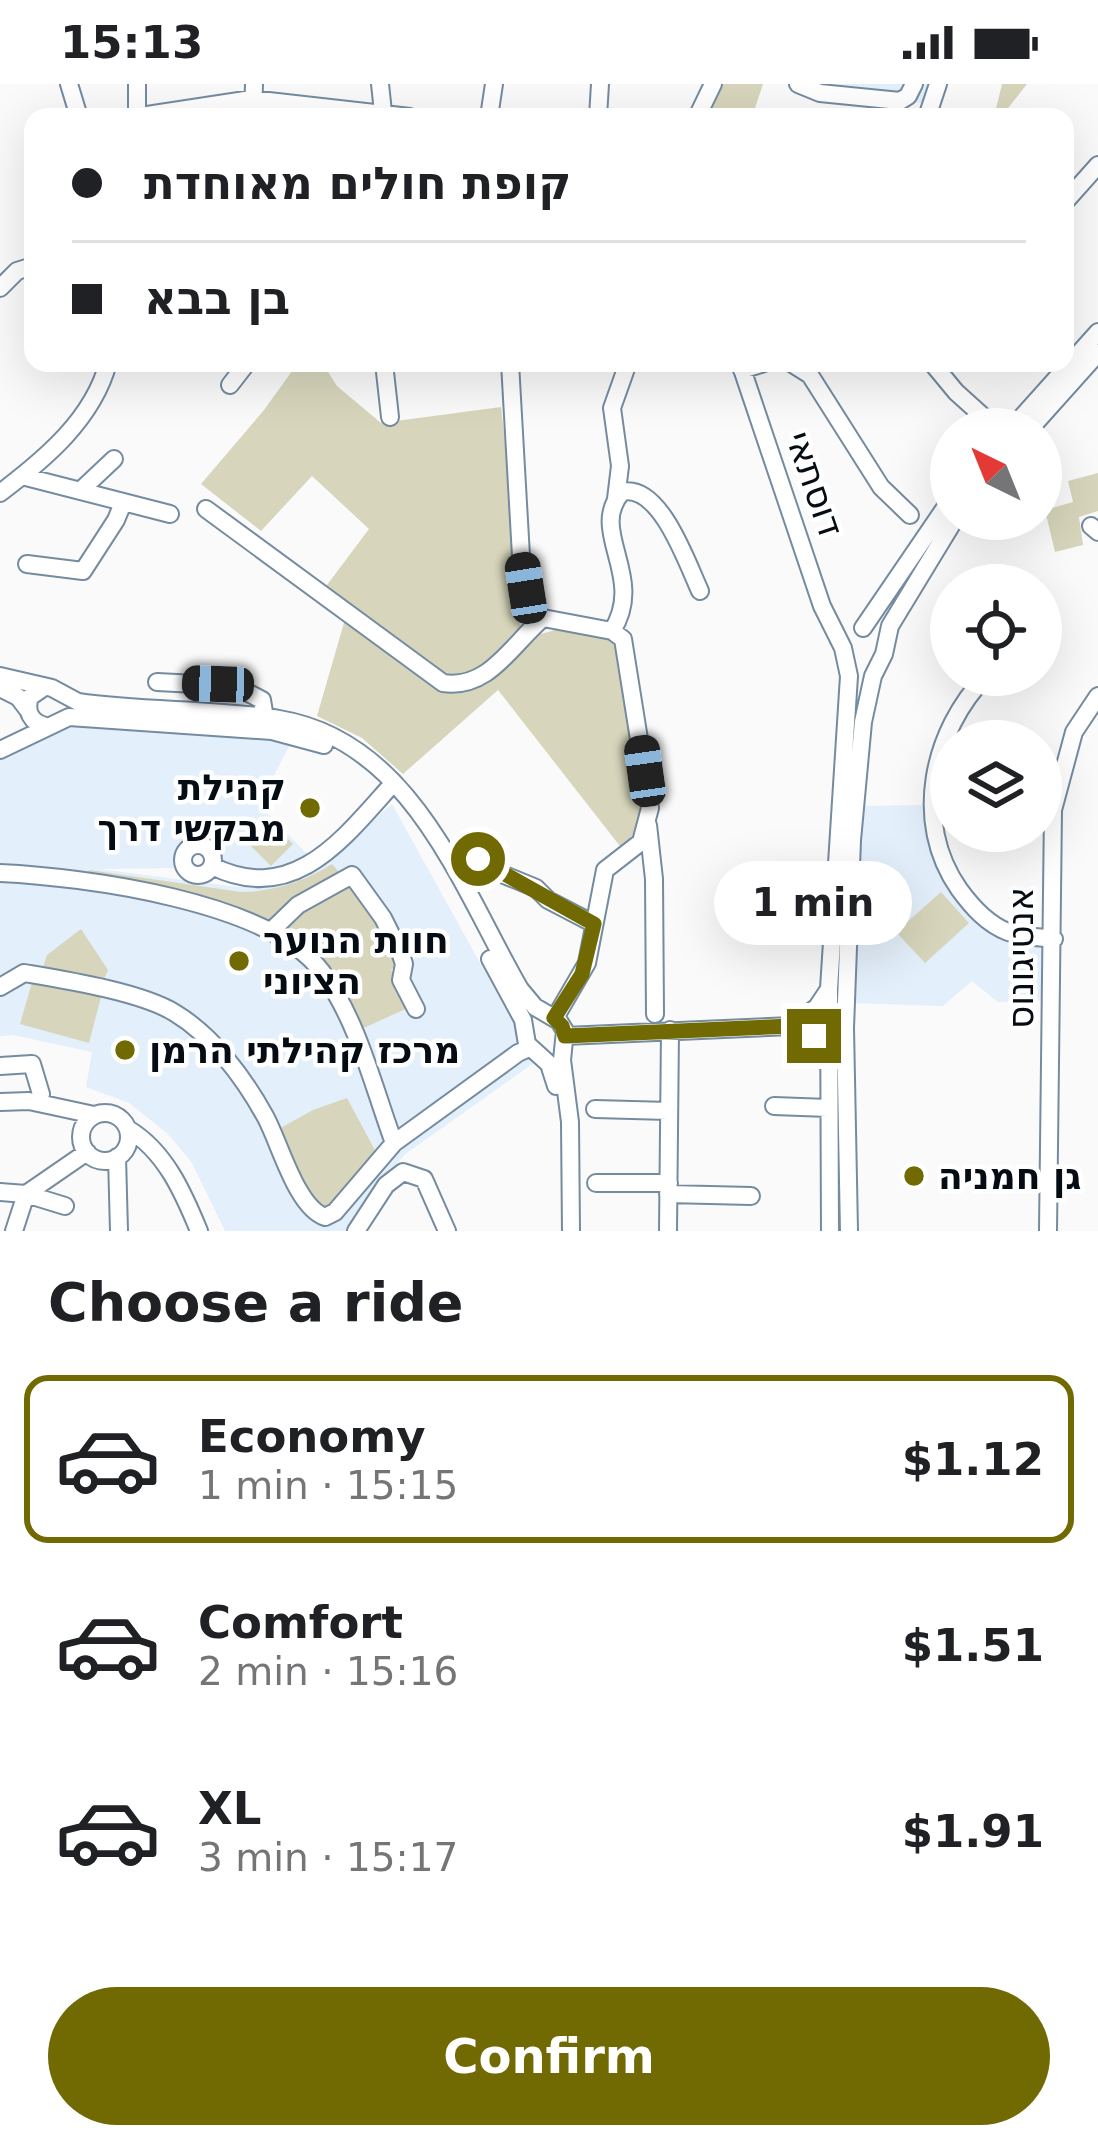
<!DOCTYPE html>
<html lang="en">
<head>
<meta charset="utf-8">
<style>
  :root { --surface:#fff; --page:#f2f2f2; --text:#202124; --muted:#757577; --line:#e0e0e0; --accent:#716a02 }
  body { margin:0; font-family:"DejaVu Sans",Heebo,sans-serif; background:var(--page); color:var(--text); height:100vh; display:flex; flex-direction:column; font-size:45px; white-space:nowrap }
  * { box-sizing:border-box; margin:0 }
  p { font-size:39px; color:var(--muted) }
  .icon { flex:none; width:66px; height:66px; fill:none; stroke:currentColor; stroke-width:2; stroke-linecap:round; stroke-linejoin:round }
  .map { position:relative; height:1147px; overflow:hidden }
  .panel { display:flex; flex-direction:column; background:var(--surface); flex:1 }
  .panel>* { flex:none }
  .top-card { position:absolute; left:24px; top:24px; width:1050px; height:264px; border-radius:24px; box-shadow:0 12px 48px #0002; display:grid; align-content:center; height:264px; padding:0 48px; background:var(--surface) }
  .needle { width:78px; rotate:317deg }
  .fabs { position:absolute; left:930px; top:324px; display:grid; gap:24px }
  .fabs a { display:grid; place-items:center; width:132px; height:132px; border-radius:50%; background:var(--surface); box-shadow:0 12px 48px #0002; font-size:60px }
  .end { position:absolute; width:54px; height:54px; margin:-27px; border:15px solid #716a02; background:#fff; box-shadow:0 0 0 6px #fff }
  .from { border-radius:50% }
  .bubble { position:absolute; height:84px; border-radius:42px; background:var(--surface); box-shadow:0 12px 48px #0002; font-size:39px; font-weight:700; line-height:84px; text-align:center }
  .car { position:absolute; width:36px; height:72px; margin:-36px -18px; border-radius:15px; box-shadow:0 0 9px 3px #0007; background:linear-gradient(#222 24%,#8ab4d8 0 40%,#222 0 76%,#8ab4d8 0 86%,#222 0) }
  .top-card b { display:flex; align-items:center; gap:42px; height:114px; font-size:45px }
  .top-card b+b { border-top:3px solid var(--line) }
  .top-card i { width:30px; height:30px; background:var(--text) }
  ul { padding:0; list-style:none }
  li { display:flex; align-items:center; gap:36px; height:168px; margin:0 24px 18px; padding:0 24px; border:6px solid transparent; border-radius:24px }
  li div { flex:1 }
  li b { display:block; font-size:45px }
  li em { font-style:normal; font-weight:700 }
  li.on { border-color:var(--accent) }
  li>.icon { width:108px; height:108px; stroke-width:1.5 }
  h2 { padding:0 48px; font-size:54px; line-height:144px }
  .primary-button { display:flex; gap:24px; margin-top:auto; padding:24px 48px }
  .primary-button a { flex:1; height:138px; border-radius:72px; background:var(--accent); color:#fff; font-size:48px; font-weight:700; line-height:138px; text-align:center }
  .status { display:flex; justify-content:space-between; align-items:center; height:84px; padding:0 60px; background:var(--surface); direction:ltr }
  .status svg { height:33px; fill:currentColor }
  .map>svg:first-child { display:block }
  .built { fill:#e3effa }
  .green { fill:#d7d6bc }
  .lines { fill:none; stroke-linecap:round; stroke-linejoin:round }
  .minor-casing { stroke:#758ba0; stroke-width:20 }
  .minor { stroke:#fff; stroke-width:16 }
  .route { stroke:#716a02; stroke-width:15 }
  .poi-dot { fill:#716a02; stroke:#fff; stroke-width:4.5 }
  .labels { text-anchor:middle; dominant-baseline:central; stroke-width:9; stroke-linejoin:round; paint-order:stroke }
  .street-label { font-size:36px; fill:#050c13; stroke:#fff }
  .poi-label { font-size:36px; font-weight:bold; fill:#050c13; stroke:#fff; text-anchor:start }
</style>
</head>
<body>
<div class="status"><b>15:13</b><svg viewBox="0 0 49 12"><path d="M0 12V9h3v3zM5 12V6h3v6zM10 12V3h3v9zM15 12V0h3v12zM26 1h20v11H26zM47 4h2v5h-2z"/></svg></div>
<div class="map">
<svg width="1098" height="1147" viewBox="0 0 1098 1147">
  <rect width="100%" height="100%" fill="#fafafa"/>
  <path class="built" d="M811,0h122l-6,20z
    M60,640l235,11 -33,63 -6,4 55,56 -15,8 -47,6 -33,-9 -3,-15 -18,-7 -17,13v14l-79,1 138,18 45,-4 36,-14 74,-65 143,258 -131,93 -58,76h-121l-33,-68 -24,-29 -39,-31 -43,-16 6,-35 -79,-17 -13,1v-279z
    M927,721l43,103 82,33 -5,59 -49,2 -26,-21 -29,25 -92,-3 8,-197z"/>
  <path class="green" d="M722,0h41l-11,33h-48z
    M1002,0h25l-26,33h-7z
    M323,280l14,22 44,37 120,-16 22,191 -4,42 47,-13 51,13 28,185 -22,25 -125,-160 -95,84 -41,-36 -45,-22 31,-107 -24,-20 45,-60 -57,-53 -51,55 -60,-47 63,-74 31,-43z
    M1098,389v38l-19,6 4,28 -28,7 -10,-42 28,-8 -5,-21z
    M268,735l25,25 -22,22 -25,-25z
    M332,780l37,41 28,59 -6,6 19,37 -53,24 -65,-92 -206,-62 3,-7 152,22c31,0 65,-11 91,-28z
    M941,808l28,31 -44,40 -29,-31z
    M81,845l27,41 -6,14 -60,-14 5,-15z
    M33,895l68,18 -12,46 -69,-19z
    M347,1014l30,56 -47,57 -15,-1 -38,-80 36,-20z"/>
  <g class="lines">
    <defs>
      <path id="minor" d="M69,0l10,33
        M137,0v33
        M798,0l22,9 80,8 8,-5 6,-12
        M380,32l3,-4 -3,-28
        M134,33l118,-18 158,18
        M253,33l1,-33
        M489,33l5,-33
        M598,33l2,-33
        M697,33l16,-33
        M927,33l11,-33
        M1065,118l33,-37
        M0,204l17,-17 16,-5
        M384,279l6,54
        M510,279l11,193 5,32 8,21 9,9
        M740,279l82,243 21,42 6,28 -20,313 1,242
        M791,279l19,12 71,112 29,28
        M932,279l24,29 41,37
        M742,286l22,-7
        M230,301l17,-22
        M1011,345l87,-97
        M1030,345l68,-76
        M22,392l148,38
        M80,407l34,-32
        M0,409c45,-34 93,-74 108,-130
        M616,415l4,-33 -8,-58 16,-45
        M206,425l237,174c46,7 69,-39 100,-65
        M1091,442l7,6
        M27,480l56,7 33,-51 7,-17
        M543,534l69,13 11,8 27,169 -9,34 -36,28 -18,93 -32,55
        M863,544l88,-129
        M612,547c35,-55 -25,-100 10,-139 38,-9 65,71 78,99
        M987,591c-55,56 -75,147 -28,214 13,18 28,35 49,43 14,5 31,5 46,7
        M0,592l52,12 26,14c67,10 135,6 201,17 133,22 182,168 241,270l15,18 24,14 6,10 -3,29 8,62 1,109
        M157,598l78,4 27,14 3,18
        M0,604l18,9 10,13
        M43,604l-13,9c-5,14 1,26 16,29
        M0,666l69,-33 203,14 52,14
        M648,741l6,54 1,135
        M183 776a15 15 0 1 1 30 0a15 15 0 1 1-30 0Z
        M467,762l30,26 39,16 12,12 46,24
        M212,782c79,39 128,-23 176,-77
        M0,789c84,4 270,28 322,99 36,49 51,114 72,171
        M270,848l28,-27 54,-30 31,43 17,34 4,12 -3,16 15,29
        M490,875l33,61 4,24 22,20 7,22
        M0,903l24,-14c41,7 117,19 151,40 38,23 69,65 90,103 15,27 31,91 60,101l10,-5 59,-69 124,-90 11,-5
        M792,942l25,-19 12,-18
        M565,952l227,-10 16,5 19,22
        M0,982l32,-2 9,30
        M0,1018l29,-1 65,14
        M774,1022l54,2
        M595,1025l74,2
        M81 1053a24 24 0 1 1 48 0a24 24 0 1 1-48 0Z
        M128,1045c37,22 55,63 71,102
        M117,1073l2,74
        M596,1099h73
        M0,1108l26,2 39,12
        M668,1110l83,2
        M14,1147l12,-37 61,-42
        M356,1147l30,-46 17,-13 21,7 23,52
        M668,1147l2,-201
        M849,1147l-4,-203 7,-188 11,-118 10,-46 11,-22 6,-28 65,-107
        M1048,1147l5,-421 21,-78 24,-36"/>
    </defs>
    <use href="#minor" class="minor-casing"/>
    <use href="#minor" class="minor"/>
  </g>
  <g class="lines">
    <path class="route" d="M478,775l116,65 -12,50 -28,44 8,8 3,10 227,-10 22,10"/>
  </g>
  <g class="poi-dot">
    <circle cx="310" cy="724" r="12"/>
    <circle cx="239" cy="877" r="12"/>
    <circle cx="125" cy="966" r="12"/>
    <circle cx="914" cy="1092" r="12"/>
  </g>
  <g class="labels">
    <g class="street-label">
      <text transform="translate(815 400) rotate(71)">דוסתאי</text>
      <text transform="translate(1020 874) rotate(-90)">אנטיגונוס</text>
    </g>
    <g class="poi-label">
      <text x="286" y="703" text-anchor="end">קהילת<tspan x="286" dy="41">מבקשי דרך</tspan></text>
      <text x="263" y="856">חוות הנוער<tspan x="263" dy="41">הציוני</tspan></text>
      <text x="149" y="966">מרכז קהילתי הרמן</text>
      <text x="938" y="1092">גן חמניה</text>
    </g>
  </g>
</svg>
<div class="fabs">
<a><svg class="needle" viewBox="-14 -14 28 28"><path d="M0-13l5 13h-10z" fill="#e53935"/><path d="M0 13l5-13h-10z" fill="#757577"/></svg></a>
<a><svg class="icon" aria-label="locate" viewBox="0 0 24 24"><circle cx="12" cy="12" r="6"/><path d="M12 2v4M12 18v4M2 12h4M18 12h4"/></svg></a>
<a><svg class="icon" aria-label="layers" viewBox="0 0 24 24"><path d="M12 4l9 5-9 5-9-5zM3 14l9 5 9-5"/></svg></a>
</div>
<i class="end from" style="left:478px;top:775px"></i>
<i class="end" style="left:814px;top:952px"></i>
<div class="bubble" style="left:714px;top:777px;width:198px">1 min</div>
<i class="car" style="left:526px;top:504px;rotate:351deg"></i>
<i class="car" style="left:218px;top:600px;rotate:272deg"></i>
<i class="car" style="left:645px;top:687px;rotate:352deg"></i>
<div class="top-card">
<b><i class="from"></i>קופת חולים מאוחדת</b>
<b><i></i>בן בבא</b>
</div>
</div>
<section class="panel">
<h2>Choose a ride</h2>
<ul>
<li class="on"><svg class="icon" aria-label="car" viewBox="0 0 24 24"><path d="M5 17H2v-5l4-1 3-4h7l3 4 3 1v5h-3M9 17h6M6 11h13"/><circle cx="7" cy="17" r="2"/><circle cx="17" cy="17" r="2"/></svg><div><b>Economy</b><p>1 min · 15:15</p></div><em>$1.12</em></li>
<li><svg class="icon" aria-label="car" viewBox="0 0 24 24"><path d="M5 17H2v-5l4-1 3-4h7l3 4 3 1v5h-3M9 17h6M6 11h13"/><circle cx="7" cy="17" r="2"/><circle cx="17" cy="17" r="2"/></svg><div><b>Comfort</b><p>2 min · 15:16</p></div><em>$1.51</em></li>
<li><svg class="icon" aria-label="car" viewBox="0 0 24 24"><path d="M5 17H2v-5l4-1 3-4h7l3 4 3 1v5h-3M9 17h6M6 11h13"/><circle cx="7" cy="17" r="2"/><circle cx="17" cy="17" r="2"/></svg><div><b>XL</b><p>3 min · 15:17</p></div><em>$1.91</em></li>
</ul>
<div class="primary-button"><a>Confirm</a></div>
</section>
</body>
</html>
